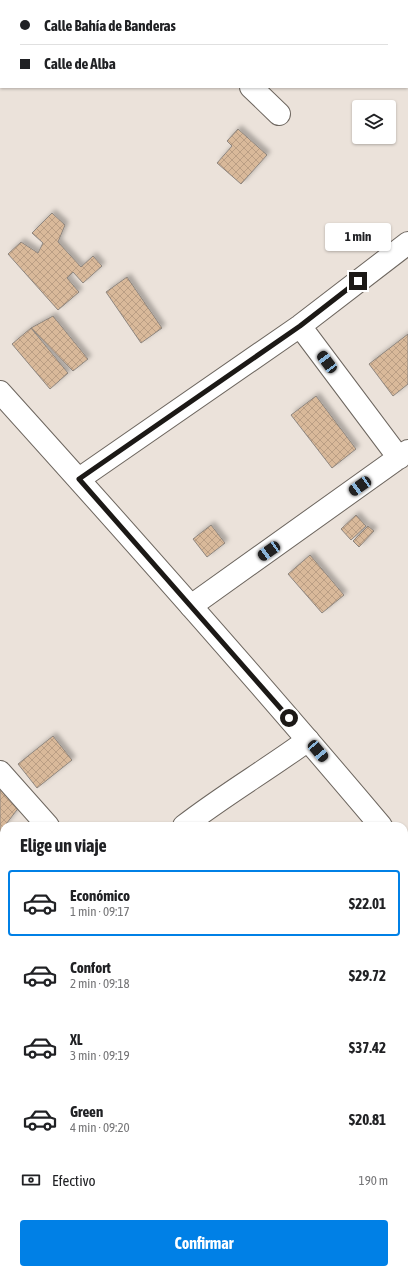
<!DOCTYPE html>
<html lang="es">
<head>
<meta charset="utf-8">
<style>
  :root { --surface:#fff; --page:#f6f6f6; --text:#202124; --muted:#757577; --line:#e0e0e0; --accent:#0080e6 }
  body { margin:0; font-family:"Asap Condensed",sans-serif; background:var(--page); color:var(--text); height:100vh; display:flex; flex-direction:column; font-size:15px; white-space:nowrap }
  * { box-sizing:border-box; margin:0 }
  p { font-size:13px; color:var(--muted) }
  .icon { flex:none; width:22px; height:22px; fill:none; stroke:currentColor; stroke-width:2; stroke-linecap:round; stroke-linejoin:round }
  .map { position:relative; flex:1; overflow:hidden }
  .details { position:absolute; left:0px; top:822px; width:408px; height:452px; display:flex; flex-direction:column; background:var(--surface); border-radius:12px 12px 0 0; box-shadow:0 1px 3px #0004 }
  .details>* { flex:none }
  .guide { position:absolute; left:0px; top:0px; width:408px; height:88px; box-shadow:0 1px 3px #0004; display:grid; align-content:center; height:88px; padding:0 20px; background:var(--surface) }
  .buttons { position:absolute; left:352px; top:100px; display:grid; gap:8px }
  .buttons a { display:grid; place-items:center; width:44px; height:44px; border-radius:4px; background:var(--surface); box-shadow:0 1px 3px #0004; font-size:20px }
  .end { position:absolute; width:18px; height:18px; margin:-9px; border:5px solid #1c1916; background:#fff; box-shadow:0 0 0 2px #fff }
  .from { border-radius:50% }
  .bubble { position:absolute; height:28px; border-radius:4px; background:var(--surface); box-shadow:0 1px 3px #0004; font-size:13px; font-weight:700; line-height:28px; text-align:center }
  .car { position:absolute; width:12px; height:24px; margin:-12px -6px; border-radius:5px; box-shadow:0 0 3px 1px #0007; background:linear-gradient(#222 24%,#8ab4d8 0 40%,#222 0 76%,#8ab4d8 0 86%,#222 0) }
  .guide b { display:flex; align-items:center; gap:14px; height:38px; font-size:15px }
  .guide b+b { border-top:1px solid var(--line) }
  .guide i { width:10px; height:10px; background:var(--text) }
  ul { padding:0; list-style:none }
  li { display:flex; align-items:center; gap:12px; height:66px; margin:0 8px 6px; padding:0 12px; border:2px solid transparent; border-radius:4px }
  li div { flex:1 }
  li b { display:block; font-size:15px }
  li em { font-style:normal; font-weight:700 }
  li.current { border-color:var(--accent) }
  li>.icon { width:36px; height:36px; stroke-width:1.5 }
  h2 { padding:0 20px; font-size:18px; line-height:48px }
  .pay { display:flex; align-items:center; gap:10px; height:44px; padding:0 20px; font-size:15px }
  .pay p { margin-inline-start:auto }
  .action { display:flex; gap:8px; margin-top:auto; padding:8px 20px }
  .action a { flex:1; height:46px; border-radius:4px; background:var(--accent); color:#fff; font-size:16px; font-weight:700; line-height:46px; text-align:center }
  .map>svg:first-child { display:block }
  .building { fill:url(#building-cross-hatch); stroke:#8e867f; filter:url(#shadow) }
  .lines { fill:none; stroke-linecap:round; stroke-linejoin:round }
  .street-casing { stroke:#6d665f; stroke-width:24 }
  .secondary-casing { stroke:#6d665f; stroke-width:24 }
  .street { stroke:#fff; stroke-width:22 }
  .secondary { stroke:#fff; stroke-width:22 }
  .route { stroke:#1c1916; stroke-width:5 }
</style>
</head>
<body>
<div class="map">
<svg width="408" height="1274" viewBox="0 0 408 1274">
  <defs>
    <pattern id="building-cross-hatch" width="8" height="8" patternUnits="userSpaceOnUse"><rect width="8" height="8" fill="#d9b99a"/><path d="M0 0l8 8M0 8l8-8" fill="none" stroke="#ba9e84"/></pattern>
    <filter id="shadow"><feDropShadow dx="3.5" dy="-3.5" stdDeviation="2" flood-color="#0004"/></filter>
  </defs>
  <rect width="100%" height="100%" fill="#ebe2da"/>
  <path class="building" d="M238,129l29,26 -26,29 -24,-21 15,-17 -5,-5z
    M52,213l13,12 -7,17 23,25 12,-11 9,10 -19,17 -10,-11 -6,6 12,14 -21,18 -50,-56 13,-12 17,11 5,-10 -11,-10z
    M127,277l35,51 -21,15 -35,-51z
    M53,316l35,43 -15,12 -42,-43z
    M31,328l37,45 -18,16 -38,-45z
    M408,334v50l-15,12 -24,-32z
    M316,396l40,53 -24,19 -41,-53z
    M356,515l10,11 -15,14 -10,-11z
    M211,525l14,18 -18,14 -14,-18z
    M368,526l6,5 -15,16 -6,-6z
    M310,555l34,40 -22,18 -34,-39z
    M53,736l19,24 -35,28 -19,-24z
    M0,784l23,18 -23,30z"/>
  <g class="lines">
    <defs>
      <path id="street" d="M158,0l1,1
        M251,87l28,27
        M300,326l99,132
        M79,479l221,-153 108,-83
        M191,606l217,-155
        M0,772l48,54
        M184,826c40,-31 83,-56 124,-86
        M0,967l4,-3
        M404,1055l4,-3
        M0,1167l4,-3
        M274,1270l3,4
        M129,1274l5,-4"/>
      <path id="secondary" d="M0,392c129,143 257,287 381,434
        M404,853l4,4"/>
    </defs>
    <use href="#street" class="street-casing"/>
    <use href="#secondary" class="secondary-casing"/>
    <use href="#street" class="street"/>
    <use href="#secondary" class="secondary"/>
  </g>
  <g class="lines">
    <path class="route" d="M289,718l-210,-239 221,-153 58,-45"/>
  </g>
</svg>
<div class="buttons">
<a><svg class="icon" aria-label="layers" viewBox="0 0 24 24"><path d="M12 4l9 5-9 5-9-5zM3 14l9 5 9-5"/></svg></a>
</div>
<i class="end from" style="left:289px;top:718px"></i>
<i class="end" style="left:358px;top:281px"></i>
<div class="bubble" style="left:325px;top:223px;width:66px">1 min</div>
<i class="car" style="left:327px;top:362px;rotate:323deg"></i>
<i class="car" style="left:360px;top:486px;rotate:235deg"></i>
<i class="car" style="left:269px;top:551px;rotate:235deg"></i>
<i class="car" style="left:318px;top:751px;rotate:140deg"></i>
<div class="guide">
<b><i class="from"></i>Calle Bahía de Banderas</b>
<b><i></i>Calle de Alba</b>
</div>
<section class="details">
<h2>Elige un viaje</h2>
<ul>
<li class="current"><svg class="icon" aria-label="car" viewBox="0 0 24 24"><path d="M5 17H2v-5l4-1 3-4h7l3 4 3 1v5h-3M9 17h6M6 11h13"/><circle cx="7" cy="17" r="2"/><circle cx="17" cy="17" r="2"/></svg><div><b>Económico</b><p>1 min · 09:17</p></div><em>$22.01</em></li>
<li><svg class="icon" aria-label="car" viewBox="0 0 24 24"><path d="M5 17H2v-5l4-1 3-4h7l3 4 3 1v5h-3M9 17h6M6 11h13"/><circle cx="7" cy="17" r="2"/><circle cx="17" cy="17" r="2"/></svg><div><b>Confort</b><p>2 min · 09:18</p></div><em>$29.72</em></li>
<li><svg class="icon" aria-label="car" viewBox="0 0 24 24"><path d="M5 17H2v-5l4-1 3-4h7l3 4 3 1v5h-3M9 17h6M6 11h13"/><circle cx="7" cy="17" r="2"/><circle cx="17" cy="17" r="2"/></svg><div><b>XL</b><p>3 min · 09:19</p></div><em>$37.42</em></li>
<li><svg class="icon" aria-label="car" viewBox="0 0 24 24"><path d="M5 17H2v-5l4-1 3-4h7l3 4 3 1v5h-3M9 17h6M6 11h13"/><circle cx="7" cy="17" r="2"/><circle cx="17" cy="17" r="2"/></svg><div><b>Green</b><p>4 min · 09:20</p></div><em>$20.81</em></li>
</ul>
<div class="pay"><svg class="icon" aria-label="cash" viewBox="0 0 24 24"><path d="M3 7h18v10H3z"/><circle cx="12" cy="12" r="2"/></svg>Efectivo<p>190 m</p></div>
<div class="action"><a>Confirmar</a></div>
</section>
</div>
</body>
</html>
